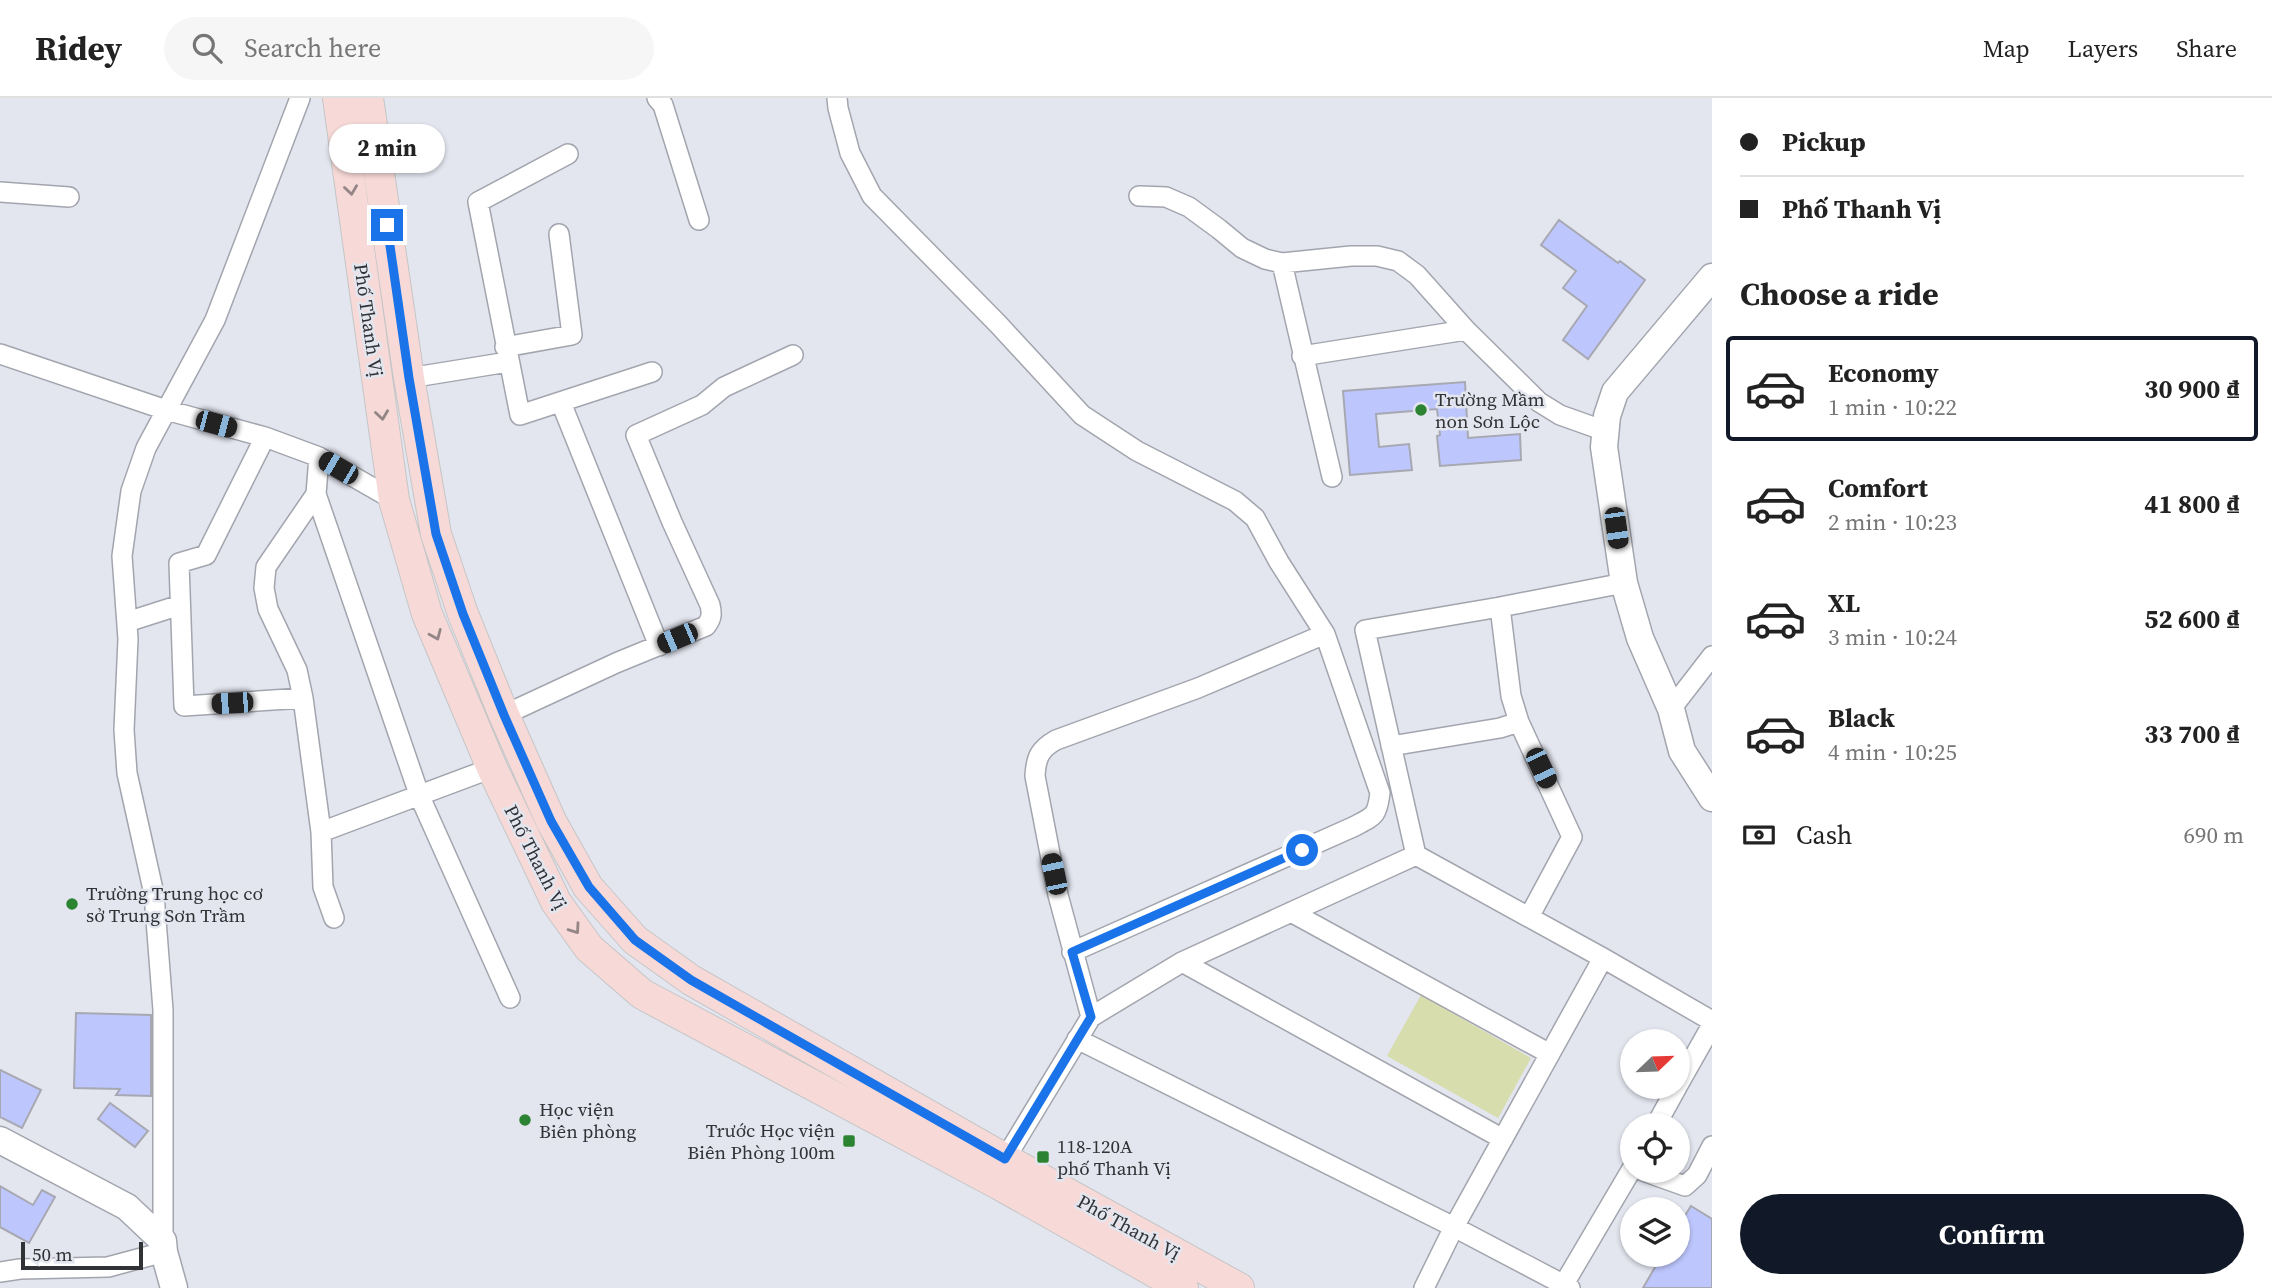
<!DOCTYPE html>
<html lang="en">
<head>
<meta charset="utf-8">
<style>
  :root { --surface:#fff; --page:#f6f6f6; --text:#222; --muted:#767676; --line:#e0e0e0; --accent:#111827 }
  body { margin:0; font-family:"Source Serif 4",serif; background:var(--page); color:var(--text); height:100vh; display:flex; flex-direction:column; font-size:26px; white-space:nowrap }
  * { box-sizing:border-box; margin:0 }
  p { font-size:23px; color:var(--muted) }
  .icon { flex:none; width:38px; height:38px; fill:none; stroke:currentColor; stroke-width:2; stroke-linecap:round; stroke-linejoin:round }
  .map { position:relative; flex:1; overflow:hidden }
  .side { display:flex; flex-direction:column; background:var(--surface); width:560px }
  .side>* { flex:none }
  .guide { display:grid; align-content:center; height:154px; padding:0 28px; background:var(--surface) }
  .needle { width:46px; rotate:67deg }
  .controls { position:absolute; left:1620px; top:931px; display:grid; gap:14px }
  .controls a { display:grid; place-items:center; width:70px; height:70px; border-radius:50%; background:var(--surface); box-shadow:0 2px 5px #0004; font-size:35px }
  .scale { position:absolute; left:21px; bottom:18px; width:122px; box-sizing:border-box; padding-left:7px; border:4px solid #313236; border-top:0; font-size:19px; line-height:24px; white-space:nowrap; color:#313236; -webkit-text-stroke:5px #e3e5ef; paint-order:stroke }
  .end { position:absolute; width:32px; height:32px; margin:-16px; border:9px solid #1a73e8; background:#fff; box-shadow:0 0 0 4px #fff }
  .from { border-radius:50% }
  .bubble { position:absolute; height:49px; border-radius:24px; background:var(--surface); box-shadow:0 2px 5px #0004; font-size:23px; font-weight:700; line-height:49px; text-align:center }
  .car { position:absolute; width:21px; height:42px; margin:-21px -10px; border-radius:9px; box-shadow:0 0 5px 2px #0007; background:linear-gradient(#222 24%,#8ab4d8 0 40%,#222 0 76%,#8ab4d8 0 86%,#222 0) }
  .guide b { display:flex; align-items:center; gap:24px; height:66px; font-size:26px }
  .guide b+b { border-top:2px solid var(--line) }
  .guide i { width:18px; height:18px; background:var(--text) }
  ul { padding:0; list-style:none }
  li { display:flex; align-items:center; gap:21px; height:105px; margin:0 14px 10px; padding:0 14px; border:4px solid transparent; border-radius:7px }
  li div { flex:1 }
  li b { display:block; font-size:26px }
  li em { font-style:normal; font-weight:700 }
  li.selected { border-color:var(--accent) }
  li>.icon { width:63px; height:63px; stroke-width:1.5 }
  h2 { padding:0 28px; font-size:32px; line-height:84px }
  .pay { display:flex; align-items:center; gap:18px; height:77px; padding:0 28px; font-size:26px }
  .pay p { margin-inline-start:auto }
  .button { display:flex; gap:14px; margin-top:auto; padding:14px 28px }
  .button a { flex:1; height:80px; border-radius:42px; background:var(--accent); color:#fff; font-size:28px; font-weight:700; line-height:80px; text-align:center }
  header { display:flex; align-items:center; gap:42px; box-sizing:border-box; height:98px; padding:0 35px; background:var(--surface); border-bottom:2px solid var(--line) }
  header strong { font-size:33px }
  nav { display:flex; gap:38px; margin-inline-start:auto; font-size:24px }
  .search { width:490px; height:63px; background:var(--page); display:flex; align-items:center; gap:18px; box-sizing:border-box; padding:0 24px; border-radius:38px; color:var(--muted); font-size:26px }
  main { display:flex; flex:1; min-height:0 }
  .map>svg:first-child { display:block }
  .green { fill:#d7ddac }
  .building { fill:#bec7fd; stroke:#a7a8b2; stroke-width:2 }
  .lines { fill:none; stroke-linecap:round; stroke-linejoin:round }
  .street-casing { stroke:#a3a5ae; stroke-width:22 }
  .secondary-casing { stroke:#a3a5ae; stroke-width:29 }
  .primary-casing { stroke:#c5c6c7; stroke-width:32 }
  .street { stroke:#fff; stroke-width:19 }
  .secondary { stroke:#fff; stroke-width:26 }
  .primary { stroke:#f7dad7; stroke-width:30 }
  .oneway { stroke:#948686 }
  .route { stroke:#1a73e8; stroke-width:9 }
  .poi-dot { fill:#2c8332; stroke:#e3e5ef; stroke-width:2.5 }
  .labels { text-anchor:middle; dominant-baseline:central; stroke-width:5; stroke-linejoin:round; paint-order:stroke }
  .street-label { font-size:19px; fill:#313236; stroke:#e3e5ef }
  .poi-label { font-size:19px; fill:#313236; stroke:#e3e5ef; text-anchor:start }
</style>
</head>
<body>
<header>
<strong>Ridey</strong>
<div class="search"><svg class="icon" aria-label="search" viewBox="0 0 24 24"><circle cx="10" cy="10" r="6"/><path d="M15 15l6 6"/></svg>Search here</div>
<nav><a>Map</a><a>Layers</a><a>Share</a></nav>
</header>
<main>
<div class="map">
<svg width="1712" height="1190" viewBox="0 0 1712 1190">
  <rect width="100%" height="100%" fill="#e3e5ef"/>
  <path class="green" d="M1421,897l110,63 -33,60 -111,-62z"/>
  <path class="building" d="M1559,122l59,43 2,-2 25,19 -57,79 -25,-19 24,-34 -24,-18 13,-17 -35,-26z
    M1465,284l3,56 52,-4 1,26 -81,6 -3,-30 3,-1 -3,-26 -61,5 3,33 30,-3 3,26 -62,5 -7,-84z
    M76,915l75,2v81l-35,-1 4,-6 -46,-1z
    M0,972l41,20 -19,38 -22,-11z
    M110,1005l38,28 -13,16 -37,-28z
    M0,1088l33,19 9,-15 13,7 -26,46 -29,-16z
    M1691,1108l21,13v69h-69l19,-33h16v-28z"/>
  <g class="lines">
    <defs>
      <path id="street" d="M657,0l6,7 36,115
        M837,0l1,10 12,45 22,43 126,128 84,91 55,36 98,50 20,17 24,44 46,72 55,159c-3,24 -6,23 -27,34l-281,125
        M568,56l-90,48 42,213 132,-43
        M0,94l69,5
        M1139,98l27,1 23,10 30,22 23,19 23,11 17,4 69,-7h26l21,5 19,14 49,55 73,72 21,13 45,16
        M1282,165l50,214
        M505,249l67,-12 -13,-101
        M0,256l166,56 99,27 54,20 75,43
        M1302,258l164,-26
        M409,280l99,-16
        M564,312l95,236
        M265,339l-59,118 -27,8 5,143 119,-8
        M319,359l-3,37 104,303 90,201
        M316,396l-50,73 -2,21 4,21 29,61 6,28 18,134 2,55 11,31
        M1624,485l-124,24 -135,23 51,225 187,103 109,63
        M1500,509l11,89 8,26 53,115 -43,80
        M127,524l53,-17
        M1671,611l41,-53
        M504,617l112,-52 90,-37c6,-8 6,-12 4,-21l-38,-83 -36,-87 66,-30 22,-18 69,-32
        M1391,648l109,-18 19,-6
        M321,734l171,-64
        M1291,814l259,142
        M1182,864l321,177
        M1091,919l-33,-122 -23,-119c1,-19 5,-27 21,-36l142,-52 127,-54
        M1077,941l377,188 116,61
        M1678,987l34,-60
        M1656,1027l21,-38
        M1005,1061l86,-142 91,-55 234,-107
        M1643,1073l42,15 12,-11 15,-29
        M163,1143v-231l-9,-116 -27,-121 -3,-43 4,-91 -6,-83 9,-65 15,-43 69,-128 85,-222
        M0,1174l20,-3 88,-2 56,-15
        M1564,1186l69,-117
        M1424,1190l30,-61 149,-269"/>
      <path id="secondary" d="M1712,179l-97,115 -8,24 -3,31 20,136 16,55 31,71 11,42 30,47
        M0,1042l127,67 36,34 1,11 10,36"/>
      <path id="primary" d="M338,0l56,402 33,114 65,154 64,134 33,46 53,46 358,191 183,103
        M368,0l41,280 27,156 27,80 41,101 47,106 37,66 47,53 56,40 314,179 234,129"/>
    </defs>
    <use href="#street" class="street-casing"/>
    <use href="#secondary" class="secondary-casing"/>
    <use href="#primary" class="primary-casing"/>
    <use href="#street" class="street"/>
    <use href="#secondary" class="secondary"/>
    <use href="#primary" class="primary"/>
  </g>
  <defs><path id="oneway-chevron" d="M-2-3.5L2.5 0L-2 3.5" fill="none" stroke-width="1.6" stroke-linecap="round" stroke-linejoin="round" transform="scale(1.75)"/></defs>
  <g class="oneway">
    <use href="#oneway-chevron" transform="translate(351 92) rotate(82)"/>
    <use href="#oneway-chevron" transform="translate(382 317) rotate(82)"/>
    <use href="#oneway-chevron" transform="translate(436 537) rotate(67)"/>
    <use href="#oneway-chevron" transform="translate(575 831) rotate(55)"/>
  </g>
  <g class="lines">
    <path class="route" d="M387,127l22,153 27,156 27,80 41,101 47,106 38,66 46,53 56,40 314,179 86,-142 -19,-65 230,-102"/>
  </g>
  <g class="poi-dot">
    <circle cx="1421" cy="312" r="7"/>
    <circle cx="72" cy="806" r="7"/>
    <circle cx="525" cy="1022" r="7"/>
    <rect x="842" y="1036" width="14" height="14" rx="3.5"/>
    <rect x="1036" y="1052" width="14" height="14" rx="3.5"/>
  </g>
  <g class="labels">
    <g class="street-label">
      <text transform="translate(369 222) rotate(82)">Phố Thanh Vị</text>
      <text transform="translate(536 759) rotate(63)">Phố Thanh Vị</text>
      <text transform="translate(1129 1129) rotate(29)">Phố Thanh Vị</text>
    </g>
    <g class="poi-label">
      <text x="1435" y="301">Trường Mầm<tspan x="1435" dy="22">non Sơn Lộc</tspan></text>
      <text x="86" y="795">Trường Trung học cơ<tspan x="86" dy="22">sở Trung Sơn Trầm</tspan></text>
      <text x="539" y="1011">Học viện<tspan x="539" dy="22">Biên phòng</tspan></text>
      <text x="835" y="1032" text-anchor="end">Trước Học viện<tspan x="835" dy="22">Biên Phòng 100m</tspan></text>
      <text x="1057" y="1048">118-120A<tspan x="1057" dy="22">phố Thanh Vị</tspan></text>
    </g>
  </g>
</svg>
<div class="controls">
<a><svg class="needle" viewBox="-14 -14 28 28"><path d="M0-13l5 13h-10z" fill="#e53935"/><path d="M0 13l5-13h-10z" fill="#767676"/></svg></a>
<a><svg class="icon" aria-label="locate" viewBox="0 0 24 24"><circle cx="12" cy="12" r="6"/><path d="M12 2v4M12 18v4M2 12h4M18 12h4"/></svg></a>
<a><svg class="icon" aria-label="layers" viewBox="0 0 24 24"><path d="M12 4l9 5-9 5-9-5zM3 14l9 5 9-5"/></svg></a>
</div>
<div class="scale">50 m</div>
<i class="end from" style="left:1302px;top:752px"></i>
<i class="end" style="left:387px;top:127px"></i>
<div class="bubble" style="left:329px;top:26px;width:116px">2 min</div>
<i class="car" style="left:216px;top:326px;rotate:105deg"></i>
<i class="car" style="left:338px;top:370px;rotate:300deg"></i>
<i class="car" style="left:1616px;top:430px;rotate:172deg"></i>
<i class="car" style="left:677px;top:540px;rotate:247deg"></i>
<i class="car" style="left:232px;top:605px;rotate:267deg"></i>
<i class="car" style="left:1541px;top:670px;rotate:155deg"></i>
<i class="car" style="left:1054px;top:776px;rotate:348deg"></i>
</div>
<section class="side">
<div class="guide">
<b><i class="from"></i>Pickup</b>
<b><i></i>Phố Thanh Vị</b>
</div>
<h2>Choose a ride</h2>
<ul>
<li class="selected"><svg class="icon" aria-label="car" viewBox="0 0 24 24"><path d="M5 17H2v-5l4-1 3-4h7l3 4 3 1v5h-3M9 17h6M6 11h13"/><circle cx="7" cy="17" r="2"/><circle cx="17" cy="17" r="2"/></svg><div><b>Economy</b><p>1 min · 10:22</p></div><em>30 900 ₫</em></li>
<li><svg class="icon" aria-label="car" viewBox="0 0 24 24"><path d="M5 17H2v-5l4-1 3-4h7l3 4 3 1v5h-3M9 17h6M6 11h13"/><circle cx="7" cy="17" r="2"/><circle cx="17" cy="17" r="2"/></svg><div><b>Comfort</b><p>2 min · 10:23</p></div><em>41 800 ₫</em></li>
<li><svg class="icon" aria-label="car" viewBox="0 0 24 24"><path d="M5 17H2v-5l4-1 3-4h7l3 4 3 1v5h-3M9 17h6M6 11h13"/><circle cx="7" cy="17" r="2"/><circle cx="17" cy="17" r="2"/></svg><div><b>XL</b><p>3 min · 10:24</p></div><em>52 600 ₫</em></li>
<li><svg class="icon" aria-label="car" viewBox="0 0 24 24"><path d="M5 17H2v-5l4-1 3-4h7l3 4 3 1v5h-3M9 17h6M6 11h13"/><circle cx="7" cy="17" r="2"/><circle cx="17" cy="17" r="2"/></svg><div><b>Black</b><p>4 min · 10:25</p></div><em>33 700 ₫</em></li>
</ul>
<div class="pay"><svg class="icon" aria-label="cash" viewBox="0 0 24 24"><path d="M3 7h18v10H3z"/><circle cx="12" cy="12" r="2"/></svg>Cash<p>690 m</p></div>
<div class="button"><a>Confirm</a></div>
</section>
</main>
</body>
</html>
